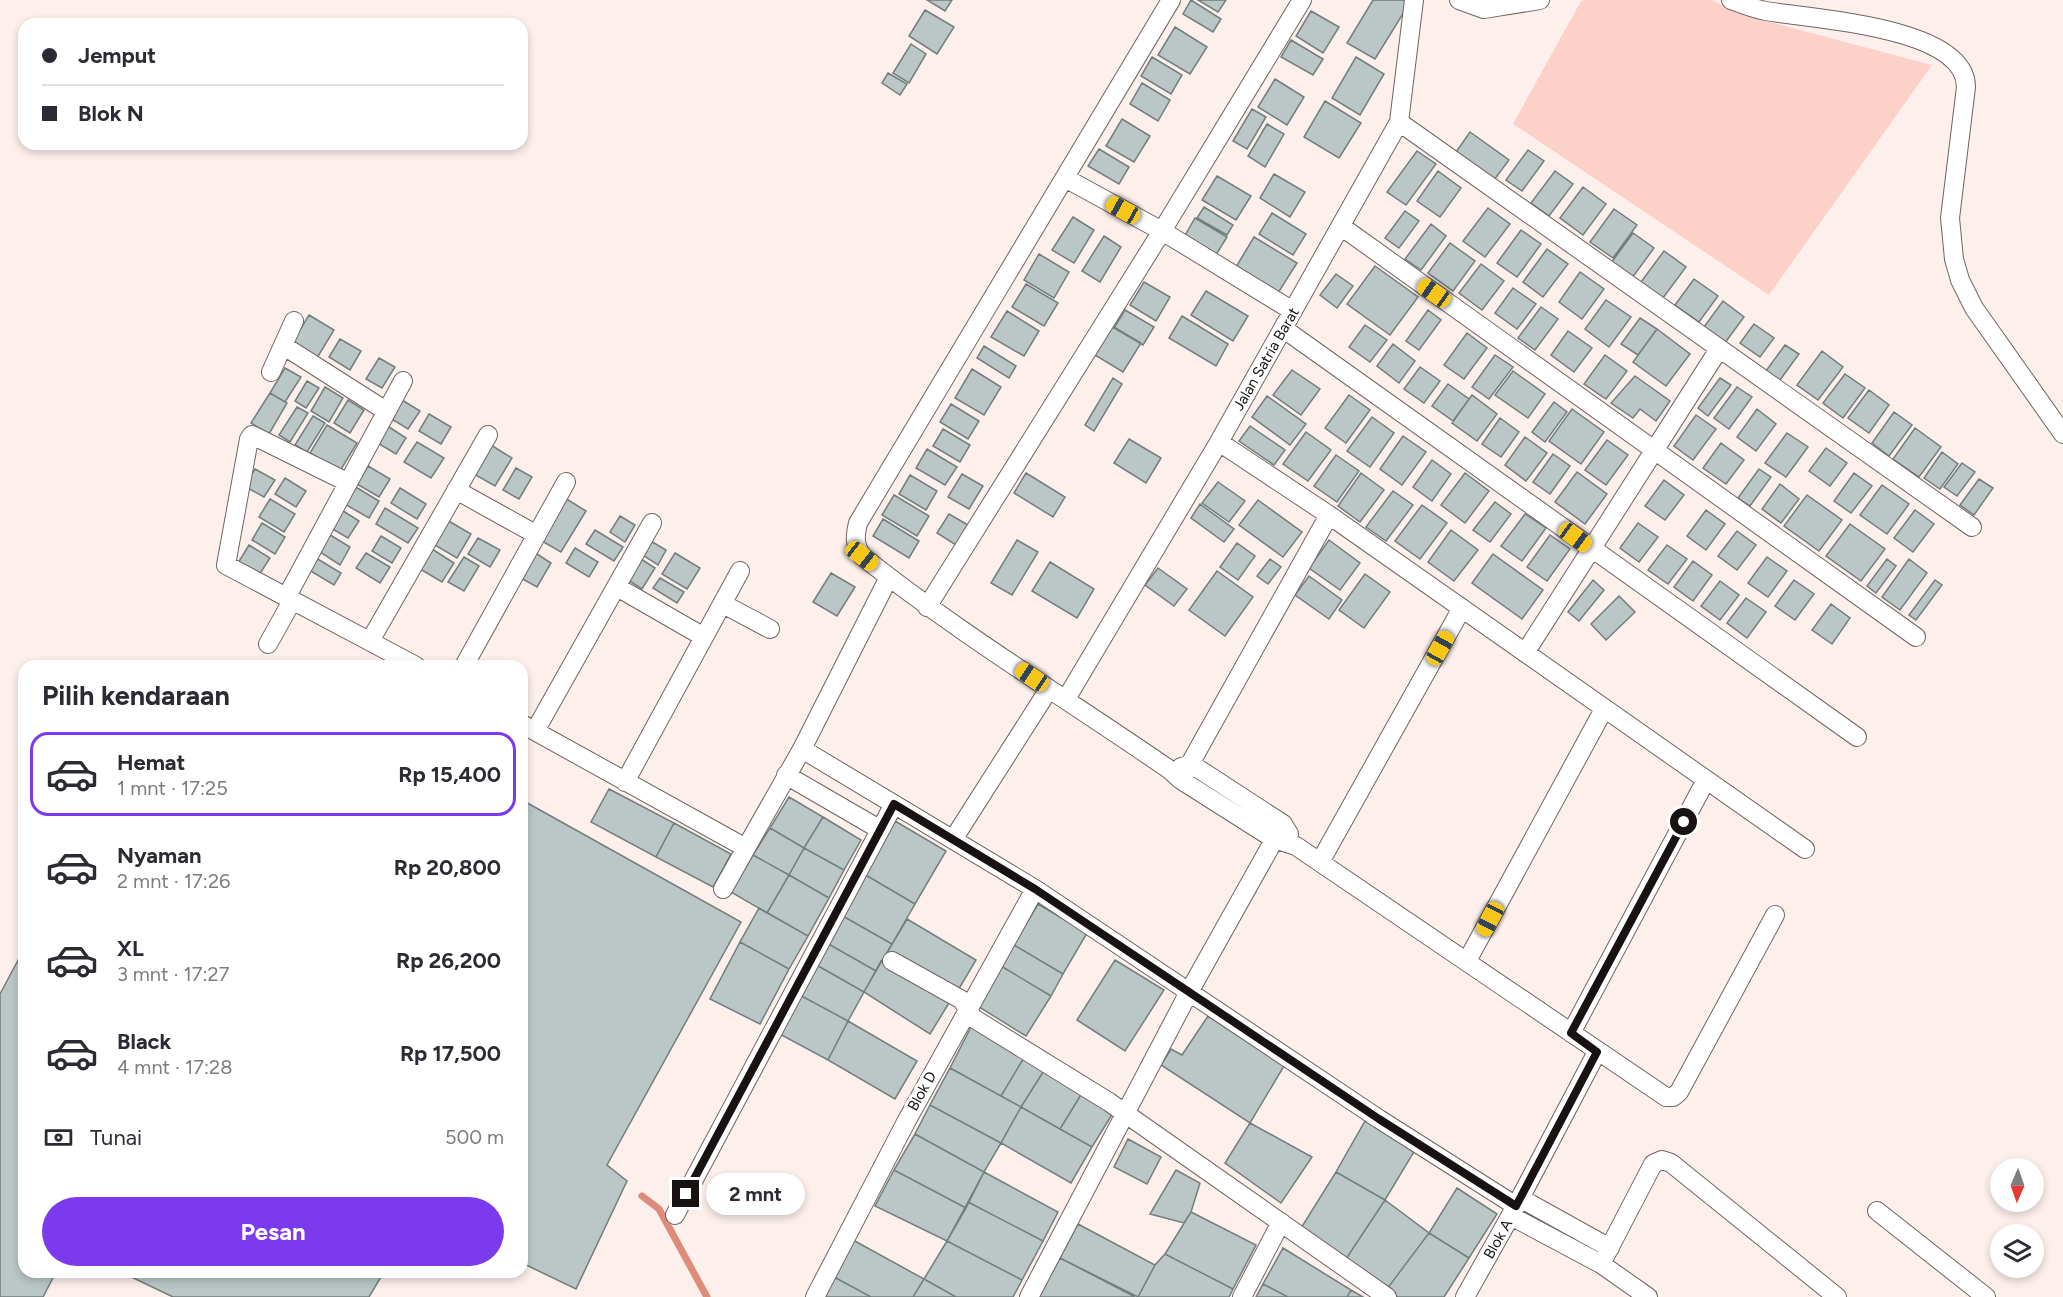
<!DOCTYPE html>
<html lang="id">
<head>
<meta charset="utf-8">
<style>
  :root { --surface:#fff; --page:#f7f7f7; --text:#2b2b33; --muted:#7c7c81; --line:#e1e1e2; --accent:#7c3aed }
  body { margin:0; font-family:Figtree,sans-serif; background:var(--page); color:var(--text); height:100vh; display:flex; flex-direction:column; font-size:22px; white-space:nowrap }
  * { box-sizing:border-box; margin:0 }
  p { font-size:20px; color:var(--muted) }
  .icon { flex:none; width:33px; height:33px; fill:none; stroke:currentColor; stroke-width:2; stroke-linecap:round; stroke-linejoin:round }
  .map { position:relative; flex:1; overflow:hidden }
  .side { position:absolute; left:18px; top:660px; width:510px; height:618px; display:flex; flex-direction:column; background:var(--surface); border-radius:18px; box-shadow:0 3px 9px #0003 }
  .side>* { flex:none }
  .guide { position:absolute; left:18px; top:18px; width:510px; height:132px; border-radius:18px; box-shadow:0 3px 9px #0003; display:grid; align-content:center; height:132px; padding:0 24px; background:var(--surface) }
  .needle { width:39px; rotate:182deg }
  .controls { position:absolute; left:1990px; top:1158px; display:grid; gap:12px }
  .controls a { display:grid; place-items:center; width:54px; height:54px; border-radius:50%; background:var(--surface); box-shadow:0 3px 9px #0003; font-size:30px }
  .end { position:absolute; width:27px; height:27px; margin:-14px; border:8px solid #181312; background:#fff; box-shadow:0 0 0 3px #fff }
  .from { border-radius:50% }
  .bubble { position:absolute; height:42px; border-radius:21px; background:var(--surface); box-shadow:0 3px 9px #0003; font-size:20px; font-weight:700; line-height:42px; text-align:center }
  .car { position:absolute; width:18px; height:36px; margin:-18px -9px; border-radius:8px; box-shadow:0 0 4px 2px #0007; background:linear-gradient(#f5c518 24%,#345 0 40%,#f5c518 0 76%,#345 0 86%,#f5c518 0) }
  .guide b { display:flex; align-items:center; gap:21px; height:57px; font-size:22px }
  .guide b+b { border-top:2px solid var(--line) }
  .guide i { width:15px; height:15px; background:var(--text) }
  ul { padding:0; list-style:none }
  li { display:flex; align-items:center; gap:18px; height:84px; margin:0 12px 9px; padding:0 12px; border:3px solid transparent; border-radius:18px }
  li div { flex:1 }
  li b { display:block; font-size:22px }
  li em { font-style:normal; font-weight:700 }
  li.on { border-color:var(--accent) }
  li>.icon { width:54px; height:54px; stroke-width:1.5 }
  h2 { padding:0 24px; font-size:27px; line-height:72px }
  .pay { display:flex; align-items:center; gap:15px; height:66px; padding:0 24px; font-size:22px }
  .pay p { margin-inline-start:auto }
  .cta { display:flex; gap:12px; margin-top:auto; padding:12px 24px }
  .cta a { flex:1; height:69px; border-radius:36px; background:var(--accent); color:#fff; font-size:24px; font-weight:700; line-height:69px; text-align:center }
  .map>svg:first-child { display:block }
  .green { fill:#fcd1c8 }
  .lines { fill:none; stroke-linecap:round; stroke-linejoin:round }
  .stream { stroke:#de8c7a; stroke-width:7 }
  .building { fill:#bac7c6; stroke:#727e7d; stroke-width:1.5 }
  .street-casing { stroke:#706563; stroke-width:20 }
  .street { stroke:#fff; stroke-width:18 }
  .route { stroke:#181312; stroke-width:8 }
  .labels { text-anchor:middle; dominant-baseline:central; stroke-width:6; stroke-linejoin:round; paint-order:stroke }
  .street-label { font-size:15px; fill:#181312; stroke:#fff }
</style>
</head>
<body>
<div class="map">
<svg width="2063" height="1297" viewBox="0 0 2063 1297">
  <rect width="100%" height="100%" fill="#fcefec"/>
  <path class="green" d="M1584,0h128l24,13 196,52 -163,230 -256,-171 68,-123z"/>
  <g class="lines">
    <path class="stream" d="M642,1196l17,13 48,88"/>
  </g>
  <path class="building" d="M927,0h25l-7,11z
    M1191,0l30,19 -8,13 -30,-18z
    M1198,0h28l-8,12z
    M1373,0h30l6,4 -34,55 -28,-16z
    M925,10l29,17 -17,27 -28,-18z
    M1311,11l28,16 -16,26 -27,-17z
    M1175,27l32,20 -17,27 -32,-19z
    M1291,40l32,19 -10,16 -32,-18z
    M911,44l15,10 -17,29 -16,-10z
    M1152,57l30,18 -11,19 -30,-18z
    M1356,57l28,17 -24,41 -28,-17z
    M888,73l19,11 -7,11 -18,-12z
    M1275,79l29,18 -17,28 -29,-18z
    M1142,83l28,17 -12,21 -28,-17z
    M1325,101l36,22 -22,35 -35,-21z
    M1252,109l14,8 -19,32 -14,-8z
    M1122,119l28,17 -16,26 -28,-16z
    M1267,124l17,10 -19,33 -17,-11z
    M1470,132l39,28 -15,20 -38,-28z
    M1099,149l30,18 -10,17 -31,-18z
    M1528,150l16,11 -22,30 -16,-11z
    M1417,151l19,13 -30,41 -19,-13z
    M1438,171l23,17 -21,29 -23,-16z
    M1555,171l18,13 -24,32 -18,-13z
    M1274,174l31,18 -15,25 -30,-19z
    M1217,176l34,20 -15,24 -34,-20z
    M1583,187l23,17 -23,31 -23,-17z
    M1204,207l29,18 -6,10 -30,-17z
    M1488,208l22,16 -25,33 -22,-16z
    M1614,209l23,16 -24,33 -23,-16z
    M1405,211l14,10 -20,27 -14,-10z
    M1272,213l34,21 -13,21 -34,-21z
    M1073,217l21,13 -20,33 -22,-13z
    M1195,218l32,19 -13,21 -31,-19z
    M1431,224l15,12 -25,34 -16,-11z
    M1521,230l20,14 -24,33 -20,-14z
    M1633,233l21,15 -22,30 -21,-15z
    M1104,236l17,11 -21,35 -18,-11z
    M1254,237l43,26 -19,30 -42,-26z
    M1450,243l25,18 -22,30 -25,-18z
    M1547,249l21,15 -25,33 -20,-15z
    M1664,251l22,16 -26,35 -22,-16z
    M1039,254l30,18 -15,26 -30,-18z
    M1481,264l23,17 -22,29 -23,-17z
    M1375,266l43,31 -28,38 -43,-31z
    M1580,272l24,17 -22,30 -23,-17z
    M1336,274l17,12 -16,22 -17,-13z
    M1694,279l24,17 -19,26 -24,-17z
    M1144,282l26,15 -14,24 -26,-16z
    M1026,284l32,19 -14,23 -32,-19z
    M1513,288l23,16 -19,25 -22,-16z
    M1206,291l42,25 -15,25 -42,-26z
    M1606,300l25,17 -22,30 -24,-18z
    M1723,301l21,16 -22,30 -21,-16z
    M1541,307l17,12 -23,31 -17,-12z
    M1125,310l29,17 -11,18 -29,-17z
    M1428,310l13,10 -22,30 -13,-9z
    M1007,311l32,20 -15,25 -33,-19z
    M309,315l25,15 -17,28 -25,-15z
    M1182,316l46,28 -12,22 -47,-28z
    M1640,318l17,11 -19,26 -17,-11z
    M1754,324l20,14 -14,19 -20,-14z
    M1365,325l22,15 -17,22 -21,-15z
    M1112,326l29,17 -18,29 -28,-17z
    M1657,329l33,25 -24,32 -33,-24z
    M1568,331l24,17 -18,24 -23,-17z
    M1467,333l20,15 -23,31 -20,-14z
    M340,339l21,12 -11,19 -21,-13z
    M1393,344l22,17 -16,22 -22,-17z
    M1785,345l14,9 -22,30 -14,-9z
    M984,346l32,20 -7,12 -32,-20z
    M1822,351l21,16 -25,33 -21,-15z
    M1495,355l18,12 -24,32 -17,-12z
    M1605,355l22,16 -21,28 -22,-15z
    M379,358l16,9 -13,21 -16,-9z
    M1420,367l20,14 -16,22 -20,-14z
    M285,368l16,9 -16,25 -15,-9z
    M972,369l29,18 -17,28 -29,-17z
    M1292,370l28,19 -19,26 -28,-20z
    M1513,371l32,23 -17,24 -33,-23z
    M1845,374l20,14 -22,30 -20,-15z
    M1635,376l35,25 -14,20 -16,-12 -7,9 -22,-15z
    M1113,378l9,6 -28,47 -9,-6z
    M1720,378l11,7 -23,31 -10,-8z
    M307,381l12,7 -13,20 -11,-7z
    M1448,384l21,15 -16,22 -21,-15z
    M325,387l18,11 -14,24 -18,-11z
    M1737,387l15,10 -23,32 -15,-11z
    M1869,390l20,15 -20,28 -21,-15z
    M270,393l17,10 -18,31 -18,-11z
    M1349,395l21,15 -24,33 -21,-15z
    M1472,395l25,19 -20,27 -25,-18z
    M1267,396l39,28 -16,21 -38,-28z
    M348,400l16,10 -14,23 -16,-10z
    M402,400l18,11 -12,18 -18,-11z
    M1554,402l13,10 -22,30 -13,-10z
    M951,404l28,17 -11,18 -28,-17z
    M297,407l11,6 -18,29 -11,-7z
    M1572,409l32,23 -23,32 -32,-23z
    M1757,409l19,15 -20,27 -19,-14z
    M1894,412l18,13 -23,31 -17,-13z
    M429,414l22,13 -10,17 -22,-13z
    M1696,415l20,14 -23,31 -19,-14z
    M313,416l12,7 -18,29 -12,-7z
    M1372,417l22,16 -24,34 -23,-16z
    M1500,418l19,14 -18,25 -19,-13z
    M327,425l30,18 -17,28 -30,-18z
    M386,425l20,13 -10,16 -20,-12z
    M1250,426l35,24 -11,15 -35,-24z
    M1915,428l26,19 -22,30 -26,-18z
    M943,429l27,16 -10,17 -27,-16z
    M1306,432l25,18 -23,31 -25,-17z
    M1787,433l21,14 -22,30 -21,-14z
    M1403,436l23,16 -24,33 -22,-16z
    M1525,437l22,16 -21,28 -21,-16z
    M1129,439l32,19 -15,25 -32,-20z
    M1607,440l21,15 -22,30 -21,-15z
    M417,442l27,16 -13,20 -27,-16z
    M1721,443l23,17 -18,24 -23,-16z
    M491,445l21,13 -17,28 -21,-12z
    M1826,448l21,15 -17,23 -21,-15z
    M927,449l30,18 -12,18 -29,-17z
    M1942,452l16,12 -18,25 -16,-11z
    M1553,454l17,12 -20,28 -17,-12z
    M1336,455l23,16 -22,31 -23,-16z
    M1432,460l19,14 -19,27 -19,-14z
    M1962,463l13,9 -18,24 -13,-9z
    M368,466l22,13 -11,18 -22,-13z
    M516,468l16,9 -13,22 -16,-9z
    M255,469l20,11 -11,17 -20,-11z
    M1759,469l12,8 -21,29 -12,-8z
    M1577,472l30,22 -22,30 -30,-22z
    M1026,473l39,24 -12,20 -39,-24z
    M1361,473l23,17 -24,32 -22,-16z
    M1465,473l24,18 -24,32 -24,-18z
    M1854,473l18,13 -21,27 -17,-12z
    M962,474l21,12 -14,23 -21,-12z
    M910,475l27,16 -11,19 -27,-16z
    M285,478l21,13 -10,16 -21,-13z
    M1979,479l14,9 -19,27 -14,-10z
    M1664,480l20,15 -19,25 -20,-14z
    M1218,482l27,19 -16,21 -27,-19z
    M1780,484l19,15 -18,24 -19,-14z
    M1882,485l27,19 -22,30 -27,-19z
    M354,486l25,15 -10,17 -26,-15z
    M400,488l26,16 -9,15 -26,-16z
    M1393,491l20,14 -27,36 -20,-14z
    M894,495l35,21 -12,20 -35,-21z
    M1807,495l35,25 -23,31 -35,-25z
    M565,498l21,13 -25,41 -21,-12z
    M270,499l25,15 -11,18 -25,-15z
    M1258,500l44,32 -19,25 -44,-32z
    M1495,502l16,12 -21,28 -17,-12z
    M1200,504l34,25 -10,13 -33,-24z
    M1422,505l25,18 -27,36 -25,-18z
    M385,508l33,20 -10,15 -32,-19z
    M340,509l19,12 -11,17 -19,-11z
    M1706,510l19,14 -19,26 -19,-14z
    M1915,510l19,14 -21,28 -19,-14z
    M949,514l19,11 -12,20 -19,-12z
    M1525,514l21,14 -24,33 -21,-15z
    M620,516l15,9 -10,17 -15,-10z
    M883,519l36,22 -10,17 -36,-22z
    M447,520l24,14 -14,24 -24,-14z
    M262,523l23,14 -10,17 -23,-14z
    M1638,523l20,14 -19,25 -19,-14z
    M1850,524l35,25 -24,32 -35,-25z
    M595,530l28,17 -9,14 -28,-17z
    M1451,530l27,20 -24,31 -26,-19z
    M1737,531l19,14 -19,25 -19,-14z
    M327,533l23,14 -10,18 -23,-15z
    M1550,535l20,14 -23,32 -20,-14z
    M381,536l20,12 -9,15 -20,-12z
    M478,538l22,12 -10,17 -22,-13z
    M649,540l17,10 -8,15 -17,-11z
    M1017,540l21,12 -26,43 -21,-12z
    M1329,540l31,23 -20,27 -31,-22z
    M1237,543l18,13 -17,24 -18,-13z
    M249,545l21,13 -11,17 -21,-12z
    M1667,545l20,14 -19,25 -20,-14z
    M575,548l23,14 -9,15 -23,-14z
    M432,549l22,14 -12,19 -22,-13z
    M534,552l17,11 -14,24 -18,-10z
    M366,553l24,14 -10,16 -24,-15z
    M675,553l25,15 -13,21 -25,-15z
    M1493,554l50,36 -21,29 -50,-36z
    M464,557l15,9 -15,25 -16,-9z
    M1767,557l20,14 -19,26 -20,-14z
    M316,558l25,15 -7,12 -25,-15z
    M641,559l14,9 -13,21 -14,-9z
    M1270,559l11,8 -13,17 -11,-8z
    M1887,559l9,7 -20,27 -9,-7z
    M1909,559l18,14 -27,37 -18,-13z
    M1693,561l19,14 -19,26 -19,-14z
    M1050,562l44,27 -17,29 -45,-27z
    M1158,568l29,21 -13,17 -29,-21z
    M1217,571l36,26 -28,39 -36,-26z
    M831,573l24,14 -18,29 -24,-14z
    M1365,574l25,18 -26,36 -25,-18z
    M1309,576l33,24 -13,19 -34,-24z
    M660,578l24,14 -7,11 -24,-15z
    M1593,580l11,10 -25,31 -11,-9z
    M1794,580l20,14 -19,26 -20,-14z
    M1935,580l7,5 -26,35 -7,-5z
    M1720,581l19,14 -19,25 -19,-14z
    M1619,596l16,16 -29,28 -15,-16z
    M1746,598l20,14 -19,26 -20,-15z
    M1831,604l19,14 -18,26 -20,-14z
    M609,789l65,34 -18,34 -65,-35z
    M789,797l34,20 -19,31 -34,-20z
    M522,800l219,122 -134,243 20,16 -51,108 -54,-26z
    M823,817l38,23 -17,30 -40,-22z
    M895,821l51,30 -31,53 -51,-30z
    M674,823l57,31 -18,33 -57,-30z
    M770,828l34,20 -15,27 -36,-20z
    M804,848l40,22 -15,28 -40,-23z
    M753,855l36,20 -22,38 -36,-21z
    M864,874l51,30 -23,40 -51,-29z
    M789,875l40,23 -21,38 -41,-23z
    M1038,904l49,29 -24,41 -49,-29z
    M759,908l49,28 -19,33 -49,-27z
    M841,915l51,29 -16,27 -51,-29z
    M907,919l69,41 -19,32 -69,-41z
    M740,942l49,27 -29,55 -50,-25z
    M825,942l51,29 -12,21 -51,-29z
    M1014,945l49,29 -12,22 -50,-30z
    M24,949v323h32l-13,25h-43v-303z
    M1115,960l49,30 -39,61 -48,-31z
    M881,961l68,42 -19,31 -66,-42z
    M813,963l51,29 -16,29 -52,-28z
    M1001,966l50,30 -25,40 -50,-31z
    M796,993l52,28 -20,39 -54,-29z
    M1208,1016l76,50 -34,57 -89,-58 10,-16 11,6z
    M848,1021l69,40 -22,38 -67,-39z
    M972,1025l53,31 -24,40 -51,-28z
    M1025,1056l20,13 -24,38 -20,-11z
    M950,1068l71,39 -20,36 -71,-38z
    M1045,1069l37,24 -22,36 -39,-22z
    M1082,1093l31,20 -21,34 -32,-18z
    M930,1105l71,38 -17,29 -69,-38z
    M1021,1107l71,40 -21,36 -70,-40z
    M1365,1121l50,29 -30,50 -49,-28z
    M1250,1123l62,34 -31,46 -56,-40z
    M915,1134l69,38 -18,36 -72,-38z
    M1128,1139l33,18 -14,27 -33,-17z
    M894,1170l72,38 -19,33 -72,-35z
    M1176,1170l24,13 -9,29 -7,11 -34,-9z
    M984,1172l74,40 -15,29 -75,-39z
    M1336,1172l49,28 -39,59 -45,-31z
    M1457,1188l40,26 -28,44 -40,-25z
    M1385,1200l44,33 -42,56 -41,-30z
    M968,1202l75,39 -21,39 -75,-39z
    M1191,1212l65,33 -23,44 -68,-35z
    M1078,1224l77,41 -17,32 -78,-39z
    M1429,1233l40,25 -25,39h-46l-11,-8z
    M853,1240l71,39 -11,18h-42l-37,-20z
    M947,1241l75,39 -9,17h-57l-32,-18z
    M1283,1248l68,42 -4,7h-59l-25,-13z
    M1165,1254l68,35 -4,8h-91l17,-32z
    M1060,1258l75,39h-96z
    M121,1272h263l-15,25h-196z
    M834,1277l37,20h-48z
    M924,1279l32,18h-43z
    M1263,1284l25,13h-32z
    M1351,1290l12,7h-16z"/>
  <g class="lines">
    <defs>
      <path id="street" d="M1171,0l-313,523c-3,13 -4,21 4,33 98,78 205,143 308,214l11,10 93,59 22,7 370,251h7l6,-5 96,-177
        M1459,0l25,9 56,-9
        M1731,0c11,4 23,9 35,11 44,8 200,15 200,76l-16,131 4,41 6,21 14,28 89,126
        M1399,122l573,405
        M1065,178l97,53 131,80
        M1342,227l574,410
        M1284,329l573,408
        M284,346l102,65
        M271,372l23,-51
        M1219,442l110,73 476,334
        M347,482l-95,-47 -3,4 -23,126 190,101
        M456,490l81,45
        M617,587l87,50
        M286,598l117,-217
        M723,604l47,25
        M927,607l235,-376 140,-231
        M370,641l118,-206
        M268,644l24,-43
        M1525,653l194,-304
        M464,666l102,-184
        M1066,699l153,-257 180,-320 15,-122
        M522,724l224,124 56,-99 87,-172
        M535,731l117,-208
        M802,749l233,140 344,230 137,87
        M1181,767l10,-3 92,60 6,10
        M786,775l93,54
        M1181,780l148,-265
        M625,782l115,-211
        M954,838l95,-149
        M1320,862l142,-254
        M723,889l23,-41
        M892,961l70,39 11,18 136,84 278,195
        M1467,961l137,-252
        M1571,1033l135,-253
        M1520,1198l90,50
        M1877,1211l109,86
        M675,1215l219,-411
        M1511,1216l90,48 47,33
        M1601,1264l52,-100 9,-4 9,3 166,134
        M815,1297l91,-175 129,-233
        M1029,1297l160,-305 94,-168
        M1242,1297l39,-75
        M1465,1297l51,-91 81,-154"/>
    </defs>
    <use href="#street" class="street-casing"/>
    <use href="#street" class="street"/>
  </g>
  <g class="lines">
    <path class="route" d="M686,1194l208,-390 141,85 344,230 137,87 81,-154 -26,-19 113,-211"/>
  </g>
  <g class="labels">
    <g class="street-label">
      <text transform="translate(1266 359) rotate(-60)">Jalan Satria Barat</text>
      <text transform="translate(922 1091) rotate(-61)">Blok D</text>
      <text transform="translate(1498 1239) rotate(-61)">Blok A</text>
    </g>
  </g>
</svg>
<div class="controls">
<a><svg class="needle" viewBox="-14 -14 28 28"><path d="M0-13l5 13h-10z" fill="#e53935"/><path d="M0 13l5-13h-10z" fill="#7c7c81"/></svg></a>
<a><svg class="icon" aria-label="layers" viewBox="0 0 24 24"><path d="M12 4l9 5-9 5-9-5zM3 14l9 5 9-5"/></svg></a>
</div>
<i class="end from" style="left:1684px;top:822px"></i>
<i class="end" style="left:686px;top:1194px"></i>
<div class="bubble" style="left:706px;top:1173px;width:99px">2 mnt</div>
<i class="car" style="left:1123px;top:210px;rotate:299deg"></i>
<i class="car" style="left:1434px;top:293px;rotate:305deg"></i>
<i class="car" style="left:1575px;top:537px;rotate:126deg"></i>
<i class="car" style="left:862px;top:556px;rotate:128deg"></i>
<i class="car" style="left:1440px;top:648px;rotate:29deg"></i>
<i class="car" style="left:1032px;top:677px;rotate:304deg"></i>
<i class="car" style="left:1490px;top:919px;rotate:208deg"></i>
<div class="guide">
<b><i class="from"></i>Jemput</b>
<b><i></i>Blok N</b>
</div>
<section class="side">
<h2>Pilih kendaraan</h2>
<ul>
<li class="on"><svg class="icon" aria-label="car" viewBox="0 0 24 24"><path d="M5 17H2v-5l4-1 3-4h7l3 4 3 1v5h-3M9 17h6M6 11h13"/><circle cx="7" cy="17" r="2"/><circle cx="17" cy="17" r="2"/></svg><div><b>Hemat</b><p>1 mnt · 17:25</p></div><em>Rp 15,400</em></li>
<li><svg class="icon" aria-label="car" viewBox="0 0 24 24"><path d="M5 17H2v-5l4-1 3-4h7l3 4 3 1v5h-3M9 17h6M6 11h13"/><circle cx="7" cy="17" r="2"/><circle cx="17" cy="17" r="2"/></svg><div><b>Nyaman</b><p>2 mnt · 17:26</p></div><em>Rp 20,800</em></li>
<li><svg class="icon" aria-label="car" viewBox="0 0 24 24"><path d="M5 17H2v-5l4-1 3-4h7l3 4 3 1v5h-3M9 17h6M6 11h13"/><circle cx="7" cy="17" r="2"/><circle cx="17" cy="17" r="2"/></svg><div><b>XL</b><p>3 mnt · 17:27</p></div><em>Rp 26,200</em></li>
<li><svg class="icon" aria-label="car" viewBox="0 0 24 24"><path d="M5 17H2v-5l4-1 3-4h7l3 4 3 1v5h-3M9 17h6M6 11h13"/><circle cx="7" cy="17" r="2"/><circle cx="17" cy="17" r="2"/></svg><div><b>Black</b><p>4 mnt · 17:28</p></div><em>Rp 17,500</em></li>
</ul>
<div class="pay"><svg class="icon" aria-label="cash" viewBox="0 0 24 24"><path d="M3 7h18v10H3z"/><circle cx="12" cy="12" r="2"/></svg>Tunai<p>500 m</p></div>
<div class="cta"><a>Pesan</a></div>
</section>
</div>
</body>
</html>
